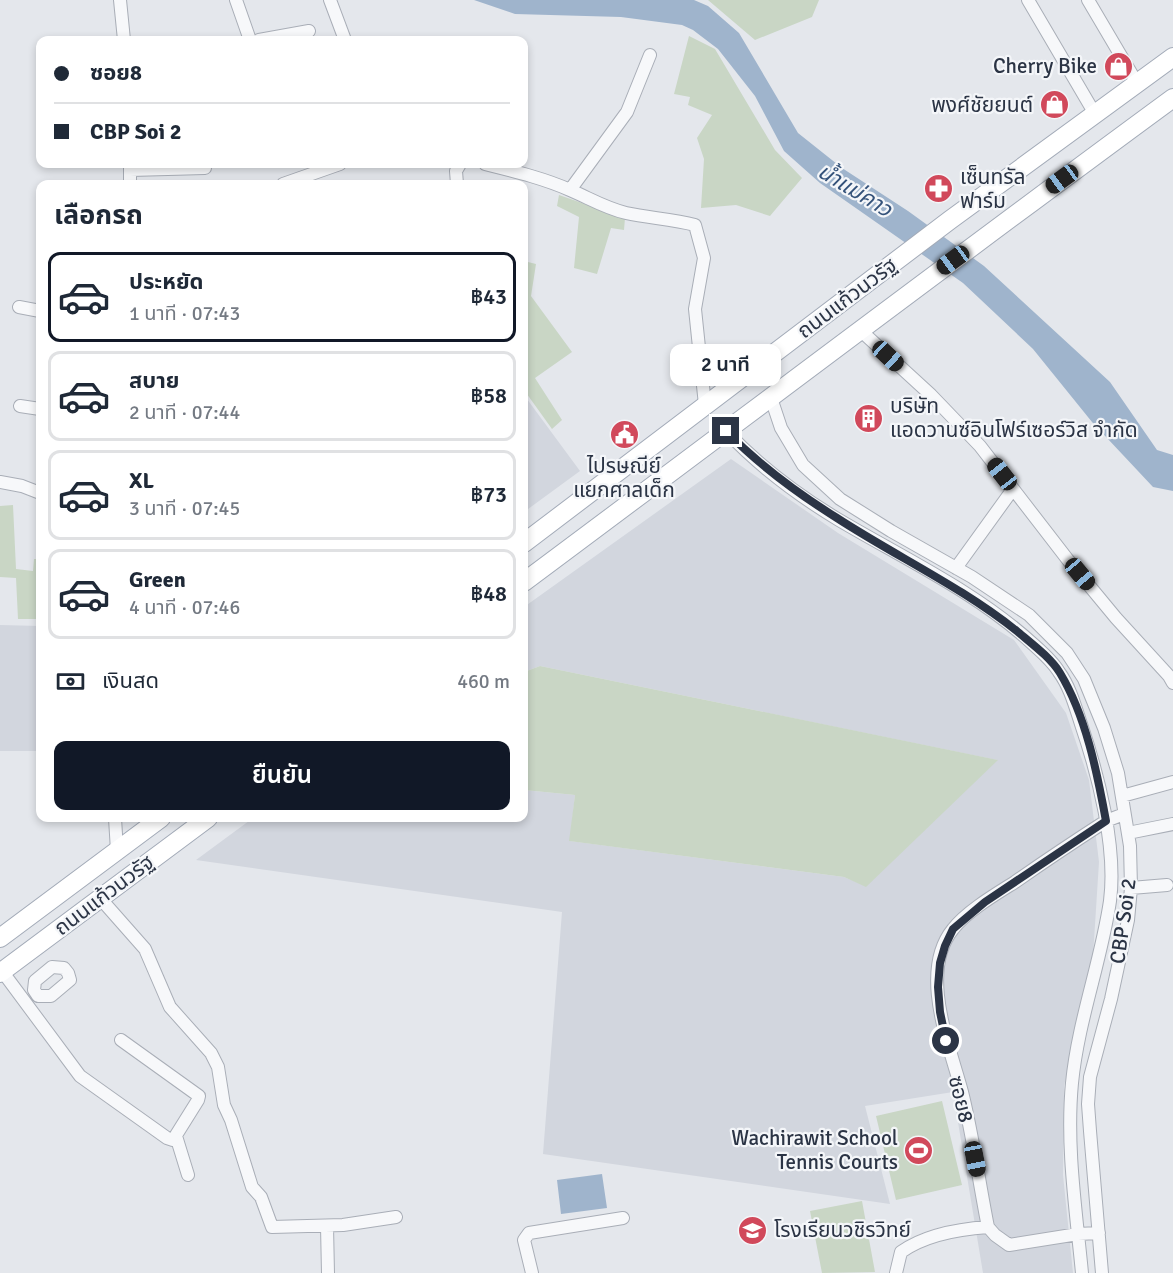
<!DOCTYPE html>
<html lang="th">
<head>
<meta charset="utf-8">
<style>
  :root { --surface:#fff; --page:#f6f6f7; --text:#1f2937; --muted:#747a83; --line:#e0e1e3; --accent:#111827 }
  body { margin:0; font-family:Signika,"Noto Sans Thai",sans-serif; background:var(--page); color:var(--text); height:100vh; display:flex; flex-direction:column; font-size:22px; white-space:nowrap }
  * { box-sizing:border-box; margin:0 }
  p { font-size:20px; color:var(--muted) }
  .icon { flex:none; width:33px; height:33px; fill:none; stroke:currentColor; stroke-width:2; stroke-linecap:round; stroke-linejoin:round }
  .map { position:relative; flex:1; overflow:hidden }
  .details { position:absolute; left:36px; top:180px; width:492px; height:642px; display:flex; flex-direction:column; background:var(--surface); border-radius:12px; box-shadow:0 3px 9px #0003 }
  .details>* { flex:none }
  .banner { position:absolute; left:36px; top:36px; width:492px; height:132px; border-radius:12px; box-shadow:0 3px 9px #0003; display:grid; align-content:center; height:132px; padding:0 18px; background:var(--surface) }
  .end { position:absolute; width:27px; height:27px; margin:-14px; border:8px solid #2b3445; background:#fff; box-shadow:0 0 0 3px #fff }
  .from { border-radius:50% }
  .bubble { position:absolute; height:42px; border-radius:12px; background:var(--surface); box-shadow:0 3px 9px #0003; font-size:20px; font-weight:600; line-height:42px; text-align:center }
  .car { position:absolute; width:18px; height:36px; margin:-18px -9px; border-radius:8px; box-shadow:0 0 4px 2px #0007; background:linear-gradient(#222 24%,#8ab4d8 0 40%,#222 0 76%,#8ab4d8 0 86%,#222 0) }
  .banner b { display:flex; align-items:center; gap:21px; height:57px; font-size:22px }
  .banner b+b { border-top:2px solid var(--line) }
  .banner i { width:15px; height:15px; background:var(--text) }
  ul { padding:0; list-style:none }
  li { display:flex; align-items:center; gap:18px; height:90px; margin:0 12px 9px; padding:0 6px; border:3px solid var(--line); border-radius:12px }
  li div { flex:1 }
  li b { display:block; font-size:22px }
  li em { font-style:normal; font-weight:600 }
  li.on { border-color:var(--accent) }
  li>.icon { width:54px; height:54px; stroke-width:1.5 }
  h2 { padding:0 18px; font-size:27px; line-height:72px }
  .pay { display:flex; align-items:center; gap:15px; height:66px; padding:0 18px; font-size:22px }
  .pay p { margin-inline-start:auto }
  .primary-button { display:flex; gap:12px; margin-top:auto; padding:12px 18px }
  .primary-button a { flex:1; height:69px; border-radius:12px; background:var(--accent); color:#fff; font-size:24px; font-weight:600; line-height:69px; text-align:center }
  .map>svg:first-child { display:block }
  .built { fill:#d2d6de }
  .green { fill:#c9d6c5 }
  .water { fill:#9fb4cc }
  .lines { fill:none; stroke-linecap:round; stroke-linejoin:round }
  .minor-casing { stroke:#a9aeb7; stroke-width:14 }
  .primary-casing { stroke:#a3abb8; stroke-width:20 }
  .minor { stroke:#f7f8fa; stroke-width:12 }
  .primary { stroke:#fff; stroke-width:18 }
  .route { stroke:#2b3445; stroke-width:8 }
  .labels { text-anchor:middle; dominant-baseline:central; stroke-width:4.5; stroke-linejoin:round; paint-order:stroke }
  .poi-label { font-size:21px; fill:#2b3445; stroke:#f4f6f9; text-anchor:end }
  .street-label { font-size:21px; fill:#2b3445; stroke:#f4f6f9 }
  .water-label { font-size:22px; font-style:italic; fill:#34527a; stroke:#f4f6f9 }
</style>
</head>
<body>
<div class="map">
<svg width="1173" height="1273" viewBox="0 0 1173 1273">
  <rect width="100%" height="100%" fill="#e4e7ec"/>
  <path class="built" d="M524,395l56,76 -56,41z
    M731,459l107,74 176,107 52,73 23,67 10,82 -6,94 -29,130 -1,89 10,98h-90l-30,-181 -88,14 25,98 -347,-50 19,-242 -366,-52 57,-42h271v-28l51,5 -5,46 274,36 22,9 131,-126 -457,-94 -16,6v-65z
    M0,625l40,1v125h-40z"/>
  <path class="green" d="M708,0h111l-7,17 -57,23z
    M689,36l26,13 60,101 27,28 -32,38 -34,-11 -35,3 3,-49 -7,-21 15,-23 -24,-10 2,-8 -16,-3z
    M559,195l66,23 -1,12 -13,-2 -14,46 -23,-6 5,-51 -22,-11z
    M524,261l12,3 -5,32 41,56 -37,26 27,42 -10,9 -28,-39z
    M13,505l3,64 17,2 1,-12h6v60h-22l-2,-41 -16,-1v-71z
    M540,666l458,94 -132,127 -22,-10 -275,-36 6,-46 -51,-5v-118z
    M942,1101l20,84 -66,15 -20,-84z
    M862,1201l13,71 -53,1 -12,-62z"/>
  <path class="water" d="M474,0h220l14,6 31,27 59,100 44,35 66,43 76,55 126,116 47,68 16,5v36l-20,-4 -61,-65 -59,-73 -70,-66 -143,-100 -36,-32 -29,-55 -37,-47 -25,-19 -11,-5 -61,-8 -106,-3z
    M602,1174l5,34 -46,6 -4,-34z"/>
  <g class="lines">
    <defs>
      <path id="minor" d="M120,0l4,40
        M236,0l14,40
        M330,0l15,40
        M1028,0l67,114
        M1088,0l49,83
        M259,40l50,-9
        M130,164v20
        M485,164c28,7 58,14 85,26 19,8 35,18 56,23 23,5 46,6 69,12l9,33 -9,51 10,96
        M130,170l75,-2
        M283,184l57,-20
        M457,184l-1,-13 4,-7
        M570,190l57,-78 23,-57
        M19,307l21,4
        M859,329l72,66 49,51 88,114 48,58 53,58 4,7
        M771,398l10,30 22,37 37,34 51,32 81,46 57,38 38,38 17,26 20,49 14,45 12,73 1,42 -3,32 -17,79 -21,78 -2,27 2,27 12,142
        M20,406l20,3
        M726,431c32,34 73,65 113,89 66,39 139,73 195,125 9,8 19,17 25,27 11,15 16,34 22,52 17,50 36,123 29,177 -9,61 -32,120 -38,182 -6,63 4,127 10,190
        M0,482l22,4 18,7
        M956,568l57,-79
        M1122,796l51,-14
        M115,818l2,33
        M1128,833l45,-9
        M1131,888l36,-3
        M100,898l45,51 25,58 41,46 7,14 6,38 7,15 21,67 9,10 11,30 71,-2 53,-8
        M52,967l12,1 4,5 2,7 -19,16h-13l-4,-6 1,-9z
        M2,971l78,105 87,62 6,2 25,-40 1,-4 -78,-56
        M176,1136l12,39
        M327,1226l1,47
        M988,1227c-9,-45 -15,-91 -26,-135 -12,-46 -44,-120 -9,-163 14,-18 43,-35 62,-47 30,-21 60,-41 91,-61l18,-7
        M532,1273l-8,-33 5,-7 94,-15
        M896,1273l5,-21c24,-17 58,-23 87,-25l7,8 14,10 69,-11 21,-1"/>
      <path id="primary" d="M524,543l426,-323 223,-163
        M524,582c216,-161 431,-324 649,-484
        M0,938l161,-120
        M0,973l208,-155"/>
    </defs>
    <use href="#minor" class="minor-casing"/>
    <use href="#primary" class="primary-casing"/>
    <use href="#minor" class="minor"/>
    <use href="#primary" class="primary"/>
  </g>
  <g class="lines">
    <path class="route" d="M726,431c33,34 71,62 111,87 60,39 125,69 181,114 14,12 32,25 42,41 26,43 37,99 46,148l-121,81 -32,27 -8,17 -5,17 -2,24 2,25 6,29"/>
  </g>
  <defs>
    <symbol id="shop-disc" viewBox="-11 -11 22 22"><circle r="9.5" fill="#d1495b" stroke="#f4f6f9"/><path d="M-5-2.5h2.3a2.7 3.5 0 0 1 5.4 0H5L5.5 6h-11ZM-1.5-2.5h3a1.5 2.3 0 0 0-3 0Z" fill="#fff"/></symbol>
    <symbol id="pharmacy-disc" viewBox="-11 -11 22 22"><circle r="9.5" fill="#d1495b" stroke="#f4f6f9"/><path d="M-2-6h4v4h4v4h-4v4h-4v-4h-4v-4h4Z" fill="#fff"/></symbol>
    <symbol id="building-disc" viewBox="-11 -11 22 22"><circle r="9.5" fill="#d1495b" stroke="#f4f6f9"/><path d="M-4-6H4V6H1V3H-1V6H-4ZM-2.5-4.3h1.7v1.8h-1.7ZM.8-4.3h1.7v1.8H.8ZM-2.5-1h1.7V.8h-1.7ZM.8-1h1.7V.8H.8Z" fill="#fff"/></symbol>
    <symbol id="civic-disc" viewBox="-11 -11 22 22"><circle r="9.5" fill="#d1495b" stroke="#f4f6f9"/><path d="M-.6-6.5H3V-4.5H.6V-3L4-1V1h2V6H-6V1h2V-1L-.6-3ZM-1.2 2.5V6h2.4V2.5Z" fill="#fff"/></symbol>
    <symbol id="stadium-disc" viewBox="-11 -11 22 22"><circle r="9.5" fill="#d1495b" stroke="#f4f6f9"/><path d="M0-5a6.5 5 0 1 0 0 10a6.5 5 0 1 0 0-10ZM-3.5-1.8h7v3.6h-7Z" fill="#fff"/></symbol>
    <symbol id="school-disc" viewBox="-11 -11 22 22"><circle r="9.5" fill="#d1495b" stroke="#f4f6f9"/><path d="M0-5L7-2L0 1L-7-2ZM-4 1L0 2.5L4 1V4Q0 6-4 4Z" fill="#fff"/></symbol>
  </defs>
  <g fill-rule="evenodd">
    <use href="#shop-disc" x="1102" y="50" width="33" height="33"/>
    <use href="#shop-disc" x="1038" y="88" width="33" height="33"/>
    <use href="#pharmacy-disc" x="922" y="172" width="33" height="33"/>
    <use href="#building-disc" x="852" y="402" width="33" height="33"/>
    <use href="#civic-disc" x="608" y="418" width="33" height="33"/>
    <use href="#stadium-disc" x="902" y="1134" width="33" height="33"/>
    <use href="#school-disc" x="736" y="1214" width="33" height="33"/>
  </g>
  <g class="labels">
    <g class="poi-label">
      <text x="1097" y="66">Cherry Bike</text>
      <text x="1033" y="105">พงศ์ชัยยนต์</text>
      <text x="960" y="177" text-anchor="start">เซ็นทรัล<tspan x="960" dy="24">ฟาร์ม</tspan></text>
      <text x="890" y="406" text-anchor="start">บริษัท<tspan x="890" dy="24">แอดวานซ์อินโฟร์เซอร์วิส จำกัด</tspan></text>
      <text x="624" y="466" text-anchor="middle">ไปรษณีย์<tspan x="624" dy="24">แยกศาลเด็ก</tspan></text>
      <text x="898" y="1138">Wachirawit School<tspan x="898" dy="24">Tennis Courts</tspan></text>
      <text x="774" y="1230" text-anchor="start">โรงเรียนวชิรวิทย์</text>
    </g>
    <g class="street-label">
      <text transform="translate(847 298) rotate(-37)">ถนนแก้วนวรัฐ</text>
      <text transform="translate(104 895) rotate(-37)">ถนนแก้วนวรัฐ</text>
      <text transform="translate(1123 921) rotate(-82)">CBP Soi 2</text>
      <text transform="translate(961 1099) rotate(76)">ซอย8</text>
    </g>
    <g class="water-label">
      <text transform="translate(855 190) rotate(31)">น้ำแม่คาว</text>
    </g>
  </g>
</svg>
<i class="end from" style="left:946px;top:1041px"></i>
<i class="end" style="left:726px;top:431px"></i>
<div class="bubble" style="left:670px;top:344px;width:111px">2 นาที</div>
<i class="car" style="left:1062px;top:179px;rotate:234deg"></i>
<i class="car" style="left:953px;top:260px;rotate:234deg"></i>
<i class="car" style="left:888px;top:356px;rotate:133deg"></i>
<i class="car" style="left:1002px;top:474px;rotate:322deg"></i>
<i class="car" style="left:1080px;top:574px;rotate:140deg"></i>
<i class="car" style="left:975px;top:1159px;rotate:169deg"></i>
<div class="banner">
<b><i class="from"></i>ซอย8</b>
<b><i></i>CBP Soi 2</b>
</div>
<section class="details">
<h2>เลือกรถ</h2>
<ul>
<li class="on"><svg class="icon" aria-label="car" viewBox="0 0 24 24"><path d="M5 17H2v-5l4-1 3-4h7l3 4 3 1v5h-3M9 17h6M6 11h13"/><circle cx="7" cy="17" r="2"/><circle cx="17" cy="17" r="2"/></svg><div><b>ประหยัด</b><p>1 นาที · 07:43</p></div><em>฿43</em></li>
<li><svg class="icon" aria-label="car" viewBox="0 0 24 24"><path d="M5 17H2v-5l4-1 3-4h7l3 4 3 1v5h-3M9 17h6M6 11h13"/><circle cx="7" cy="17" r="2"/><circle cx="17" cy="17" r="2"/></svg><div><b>สบาย</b><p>2 นาที · 07:44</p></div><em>฿58</em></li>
<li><svg class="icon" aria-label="car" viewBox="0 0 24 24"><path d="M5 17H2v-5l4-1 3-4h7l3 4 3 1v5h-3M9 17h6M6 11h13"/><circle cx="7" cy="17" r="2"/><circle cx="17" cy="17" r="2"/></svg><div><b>XL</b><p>3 นาที · 07:45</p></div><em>฿73</em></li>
<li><svg class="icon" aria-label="car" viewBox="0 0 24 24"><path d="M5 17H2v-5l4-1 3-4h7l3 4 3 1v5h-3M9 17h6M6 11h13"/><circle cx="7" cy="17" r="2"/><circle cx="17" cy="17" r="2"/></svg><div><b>Green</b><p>4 นาที · 07:46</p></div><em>฿48</em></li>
</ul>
<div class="pay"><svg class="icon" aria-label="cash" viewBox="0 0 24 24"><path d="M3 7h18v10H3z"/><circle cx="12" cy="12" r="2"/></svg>เงินสด<p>460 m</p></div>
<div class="primary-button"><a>ยืนยัน</a></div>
</section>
</div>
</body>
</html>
